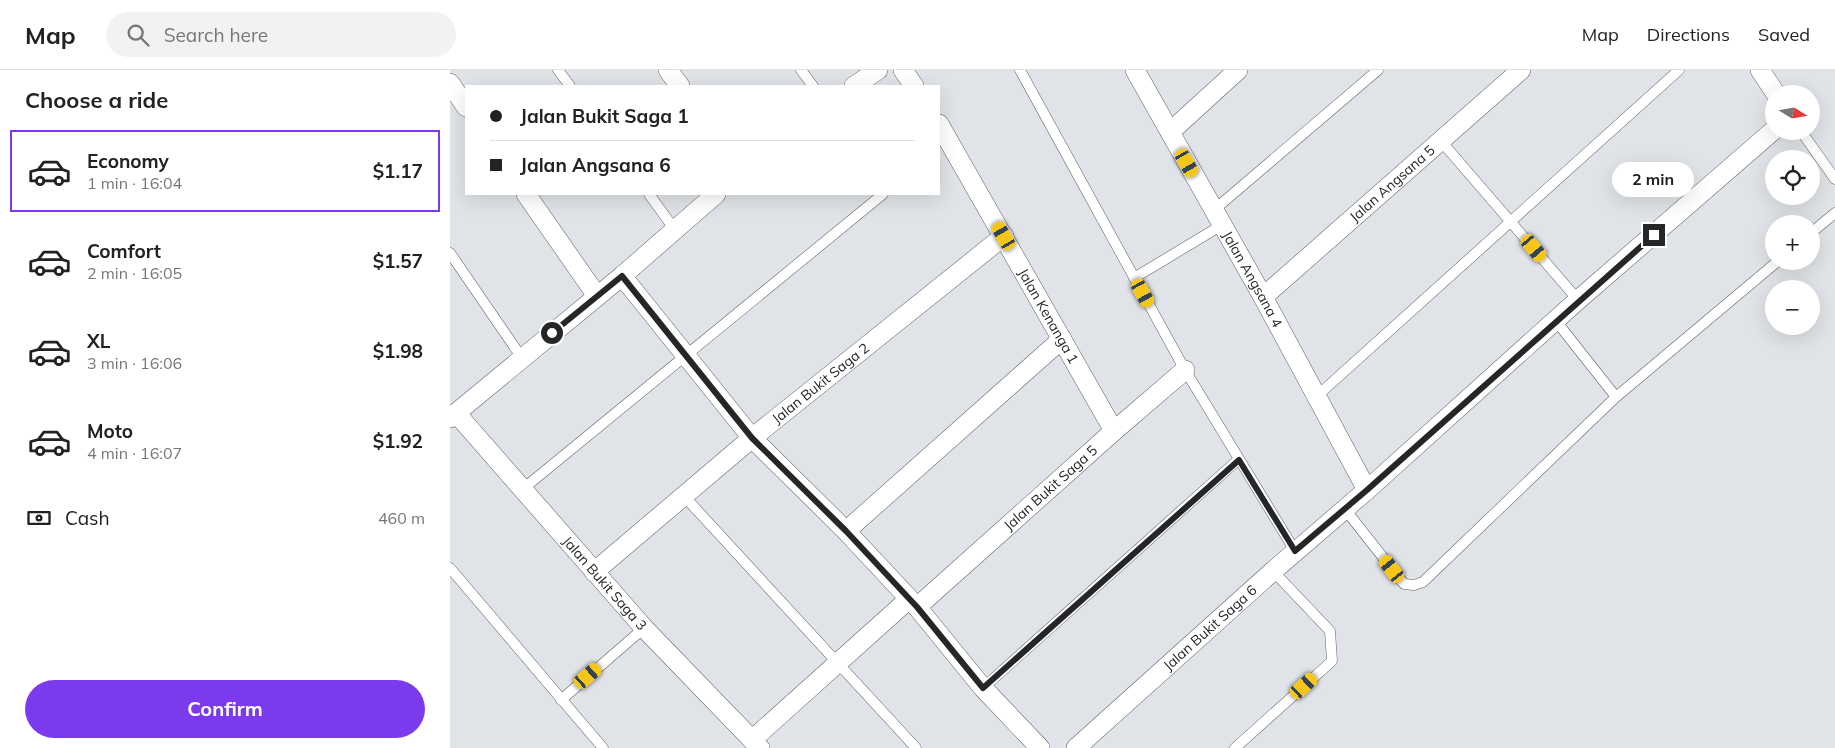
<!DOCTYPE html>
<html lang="en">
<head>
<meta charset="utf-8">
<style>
  :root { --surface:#fff; --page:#f2f2f2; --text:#222; --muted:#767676; --line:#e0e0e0; --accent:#7c3aed }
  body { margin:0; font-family:Mulish,sans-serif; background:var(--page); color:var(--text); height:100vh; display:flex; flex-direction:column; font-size:19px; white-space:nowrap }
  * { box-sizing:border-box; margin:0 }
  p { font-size:16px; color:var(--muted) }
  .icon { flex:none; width:28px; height:28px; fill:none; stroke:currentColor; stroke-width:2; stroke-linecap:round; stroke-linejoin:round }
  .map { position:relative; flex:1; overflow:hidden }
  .panel { display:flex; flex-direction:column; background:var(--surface); width:450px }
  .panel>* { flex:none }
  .guide { position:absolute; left:15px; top:15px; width:475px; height:110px; border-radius:0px; box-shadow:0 5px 20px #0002; display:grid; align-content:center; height:110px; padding:0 25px; background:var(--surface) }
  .needle { width:32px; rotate:101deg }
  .tools { position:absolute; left:1315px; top:15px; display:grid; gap:10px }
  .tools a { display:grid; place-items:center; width:55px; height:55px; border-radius:50%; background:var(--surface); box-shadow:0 5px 20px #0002; font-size:25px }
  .end { position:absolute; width:22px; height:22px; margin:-11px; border:6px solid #252627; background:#fff; box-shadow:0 0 0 2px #fff }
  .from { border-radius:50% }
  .bubble { position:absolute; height:35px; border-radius:18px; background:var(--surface); box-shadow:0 5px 20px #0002; font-size:16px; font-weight:700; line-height:35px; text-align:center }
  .car { position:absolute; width:15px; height:30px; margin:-15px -8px; border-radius:6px; box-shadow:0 0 4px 1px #0007; background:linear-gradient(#f5c518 24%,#345 0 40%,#f5c518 0 76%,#345 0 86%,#f5c518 0) }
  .guide b { display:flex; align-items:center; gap:18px; height:48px; font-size:19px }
  .guide b+b { border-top:1px solid var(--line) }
  .guide i { width:12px; height:12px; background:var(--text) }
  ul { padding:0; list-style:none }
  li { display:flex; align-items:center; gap:15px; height:82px; margin:0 10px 8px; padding:0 15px; border:2px solid transparent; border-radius:0px }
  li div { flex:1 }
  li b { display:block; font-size:19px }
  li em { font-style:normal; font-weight:700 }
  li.selected { border-color:var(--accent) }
  li>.icon { width:45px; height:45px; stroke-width:1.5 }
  h2 { padding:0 25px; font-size:22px; line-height:60px }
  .pay { display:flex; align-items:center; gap:12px; height:55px; padding:0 25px; font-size:19px }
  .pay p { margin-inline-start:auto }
  .primary-button { display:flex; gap:10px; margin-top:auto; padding:10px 25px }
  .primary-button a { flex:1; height:58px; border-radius:30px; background:var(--accent); color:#fff; font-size:20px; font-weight:700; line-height:58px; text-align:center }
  header { display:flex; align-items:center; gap:30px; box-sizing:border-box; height:70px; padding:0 25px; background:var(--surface); border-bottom:1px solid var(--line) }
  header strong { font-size:24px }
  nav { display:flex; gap:28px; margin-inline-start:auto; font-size:18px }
  .search { width:350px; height:45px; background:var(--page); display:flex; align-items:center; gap:12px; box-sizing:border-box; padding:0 18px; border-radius:28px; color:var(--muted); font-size:19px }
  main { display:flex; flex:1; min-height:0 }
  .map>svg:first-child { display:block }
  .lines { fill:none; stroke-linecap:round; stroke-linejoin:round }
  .service-casing { stroke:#5e6063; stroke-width:11 }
  .minor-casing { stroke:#5e6063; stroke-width:20 }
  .service { stroke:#fff; stroke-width:10 }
  .minor { stroke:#fff; stroke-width:19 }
  .route { stroke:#252627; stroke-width:6 }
  .labels { text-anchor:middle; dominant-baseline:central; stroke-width:5; stroke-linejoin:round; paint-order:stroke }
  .street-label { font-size:14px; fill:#252627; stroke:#edf0f4 }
</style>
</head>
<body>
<header>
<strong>Map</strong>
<div class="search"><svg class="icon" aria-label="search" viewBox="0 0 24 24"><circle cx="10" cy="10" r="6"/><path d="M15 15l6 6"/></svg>Search here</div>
<nav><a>Map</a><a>Directions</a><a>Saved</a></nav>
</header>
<main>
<section class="panel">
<h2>Choose a ride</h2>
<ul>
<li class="selected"><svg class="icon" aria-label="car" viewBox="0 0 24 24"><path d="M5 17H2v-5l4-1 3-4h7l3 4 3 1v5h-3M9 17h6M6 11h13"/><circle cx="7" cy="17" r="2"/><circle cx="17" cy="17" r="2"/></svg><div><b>Economy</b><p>1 min · 16:04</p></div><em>$1.17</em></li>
<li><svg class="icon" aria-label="car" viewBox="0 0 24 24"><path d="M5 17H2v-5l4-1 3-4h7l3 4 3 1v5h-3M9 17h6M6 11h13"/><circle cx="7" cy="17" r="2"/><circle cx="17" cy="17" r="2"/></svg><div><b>Comfort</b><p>2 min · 16:05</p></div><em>$1.57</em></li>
<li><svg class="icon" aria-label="car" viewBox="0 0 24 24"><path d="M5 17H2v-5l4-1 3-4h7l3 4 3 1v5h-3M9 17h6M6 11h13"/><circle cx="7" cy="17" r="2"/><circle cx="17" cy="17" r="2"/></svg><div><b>XL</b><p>3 min · 16:06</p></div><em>$1.98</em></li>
<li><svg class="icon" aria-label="car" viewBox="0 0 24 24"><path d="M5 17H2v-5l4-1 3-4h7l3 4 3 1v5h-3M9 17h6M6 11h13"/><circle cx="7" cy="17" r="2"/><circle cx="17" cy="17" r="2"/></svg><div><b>Moto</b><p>4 min · 16:07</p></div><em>$1.92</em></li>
</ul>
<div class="pay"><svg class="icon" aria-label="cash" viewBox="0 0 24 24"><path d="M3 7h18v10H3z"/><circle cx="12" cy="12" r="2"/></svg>Cash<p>460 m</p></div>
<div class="primary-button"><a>Confirm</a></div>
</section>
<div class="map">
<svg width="1385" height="678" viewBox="0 0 1385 678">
  <rect width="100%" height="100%" fill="#e0e3e7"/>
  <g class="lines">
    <defs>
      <path id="service" d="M108,0l12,16
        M351,0l12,16
        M570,0l165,300 110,181
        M1351,61l34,48
        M991,71l137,159
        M199,124l26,36
        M764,140l164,-140
        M1361,163l24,-20
        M0,183l72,105
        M684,208l88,-53
        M1106,251l60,76
        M867,326l362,-326
        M74,418l359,-294
        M233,425l233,253
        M894,438l60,76 10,1 9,-3 193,-185 162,-136
        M0,498l153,180
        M533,618l256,-229
        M111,630l83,-72
        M785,678l97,-87 -2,-30 -57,-60"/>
      <g id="minor">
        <path d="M218,0l12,16"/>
        <path d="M453,0l11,16"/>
        <path id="s1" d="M685,0l128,227 104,193"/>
        <path d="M1310,0l16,24"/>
        <path d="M0,13l16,24"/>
        <path d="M404,16l24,-16"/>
        <path id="s2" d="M489,54l175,307"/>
        <path d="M720,62l68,-62"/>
        <path d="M76,124l71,102"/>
        <path d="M172,206l130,162 94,93 71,76 66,81 57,60"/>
        <path id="s3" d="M813,227l258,-227"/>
        <path id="s4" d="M6,343l188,215 116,120"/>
        <path d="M0,348l172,-142 94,-82"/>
        <path d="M396,461l216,-192"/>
        <path id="s5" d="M144,502l158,-134 252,-202"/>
        <path id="s6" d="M467,537l197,-176 71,-61"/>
        <path d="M303,669l156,-140"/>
        <path id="s7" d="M626,678l197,-177 94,-81 211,-190 196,-170"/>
      </g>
    </defs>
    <use href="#service" class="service-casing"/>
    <use href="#minor" class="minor-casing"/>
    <use href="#service" class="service"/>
    <use href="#minor" class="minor"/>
  </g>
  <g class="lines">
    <path class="route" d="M102,263l70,-57 130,162 94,93 71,76 66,81 256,-228 56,91 72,-61 287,-255"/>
  </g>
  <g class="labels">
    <g class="street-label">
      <text stroke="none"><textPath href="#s3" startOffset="172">Jalan Angsana 5</textPath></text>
      <text stroke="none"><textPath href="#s1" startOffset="240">Jalan Angsana 4</textPath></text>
      <text stroke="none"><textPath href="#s2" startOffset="221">Jalan Kenanga 1</textPath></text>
      <text stroke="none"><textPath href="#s5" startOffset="295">Jalan Bukit Saga 2</textPath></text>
      <text stroke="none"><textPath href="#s6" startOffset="179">Jalan Bukit Saga 5</textPath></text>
      <text stroke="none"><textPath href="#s4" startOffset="226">Jalan Bukit Saga 3</textPath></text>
      <text stroke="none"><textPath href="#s7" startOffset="180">Jalan Bukit Saga 6</textPath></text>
    </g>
  </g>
</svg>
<div class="tools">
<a><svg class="needle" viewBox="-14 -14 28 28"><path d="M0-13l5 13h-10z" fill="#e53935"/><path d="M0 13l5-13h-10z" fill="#767676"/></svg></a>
<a><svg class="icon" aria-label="locate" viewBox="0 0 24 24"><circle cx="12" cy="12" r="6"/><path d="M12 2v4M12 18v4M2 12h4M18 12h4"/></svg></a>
<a>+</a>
<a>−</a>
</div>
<i class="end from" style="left:102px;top:263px"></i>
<i class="end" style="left:1204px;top:165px"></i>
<div class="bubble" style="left:1162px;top:92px;width:82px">2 min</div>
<i class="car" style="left:737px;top:93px;rotate:150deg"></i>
<i class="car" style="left:554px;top:166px;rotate:330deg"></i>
<i class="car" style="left:1084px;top:178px;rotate:140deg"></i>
<i class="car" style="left:693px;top:223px;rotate:151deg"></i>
<i class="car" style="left:942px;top:499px;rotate:322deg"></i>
<i class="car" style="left:138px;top:606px;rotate:49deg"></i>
<i class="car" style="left:854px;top:616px;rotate:48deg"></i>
<div class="guide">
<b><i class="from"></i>Jalan Bukit Saga 1</b>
<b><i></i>Jalan Angsana 6</b>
</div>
</div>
</main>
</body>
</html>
